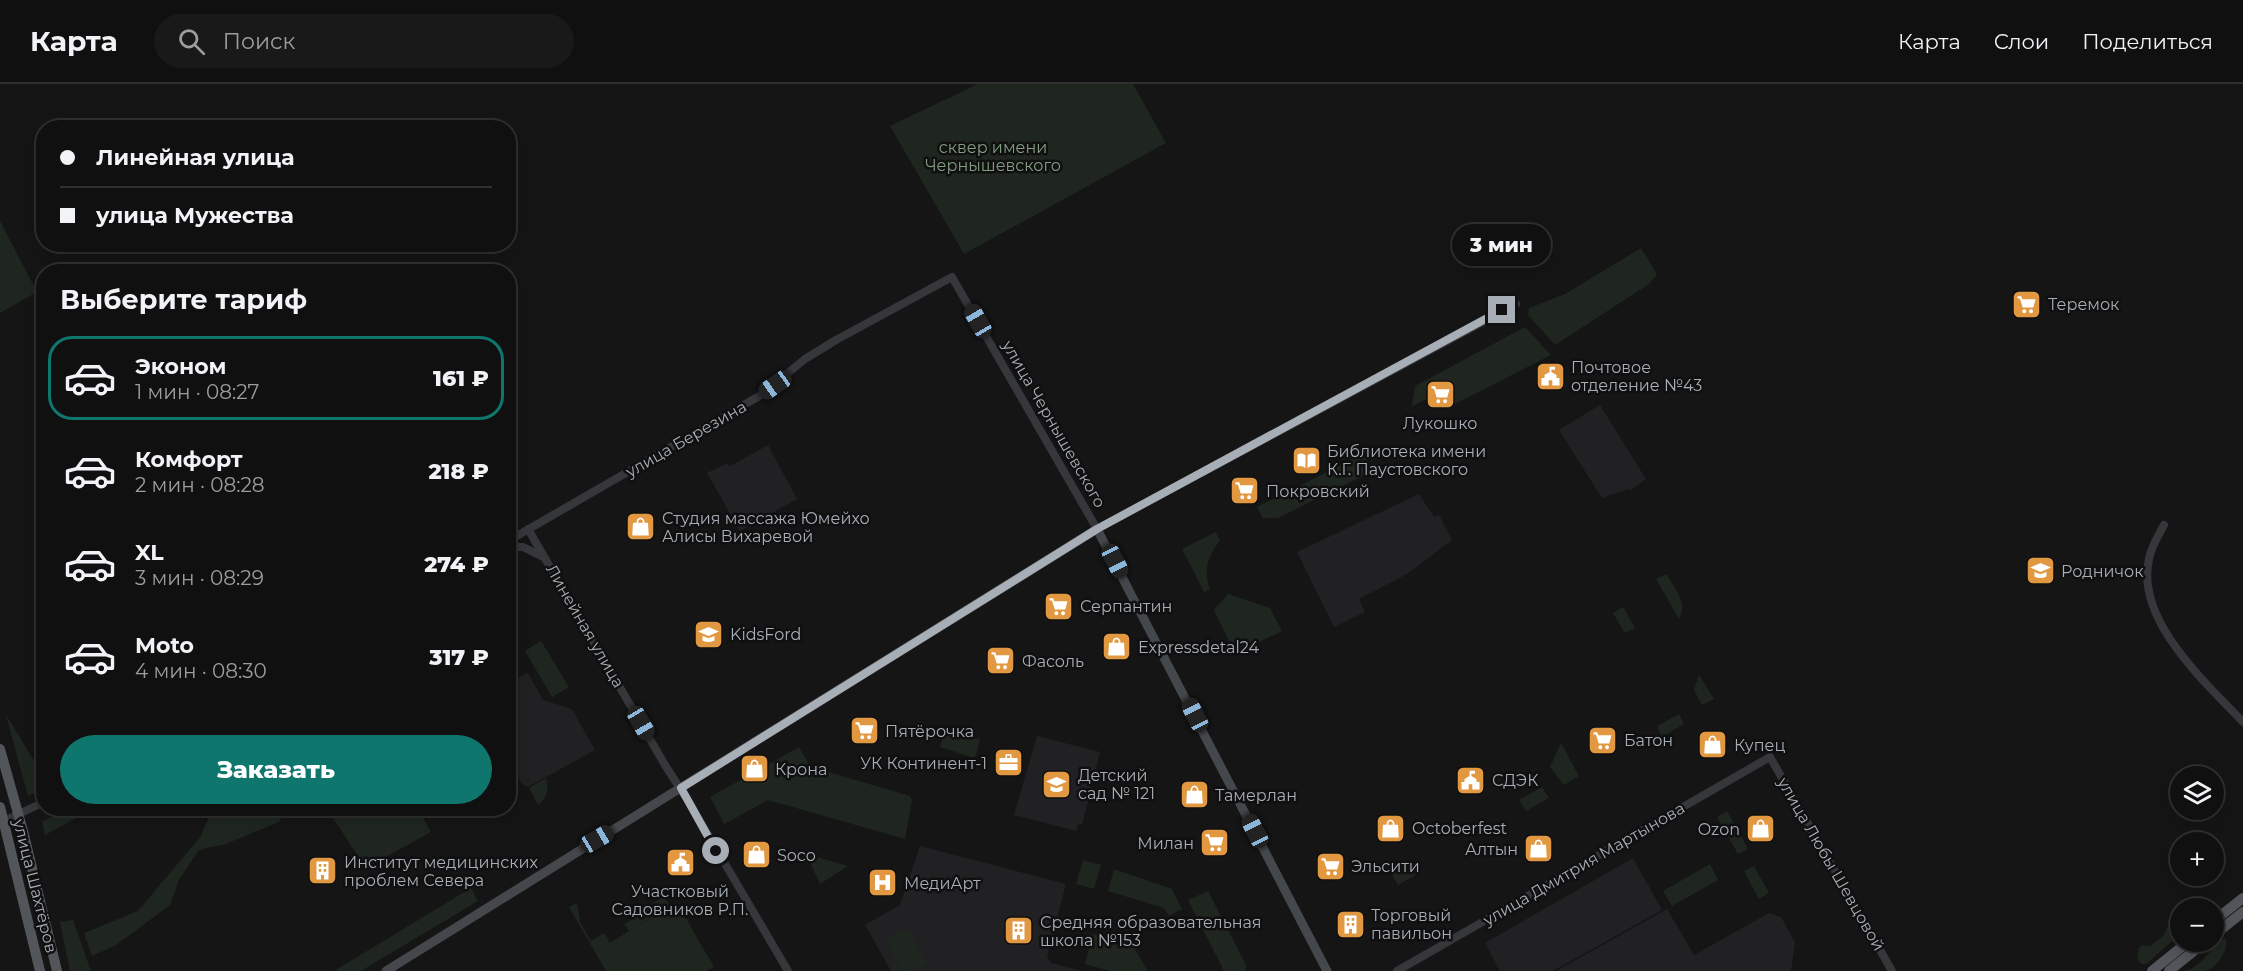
<!DOCTYPE html>
<html lang="ru">
<head>
<meta charset="utf-8">
<style>
  :root { --surface:#101010; --page:#191919; --text:#f1f3f6; --muted:#9c9d9f; --line:#303030; --accent:#0f766e }
  body { margin:0; font-family:Montserrat,sans-serif; background:var(--page); color:var(--text); height:100vh; display:flex; flex-direction:column; font-size:22px; white-space:nowrap }
  * { box-sizing:border-box; margin:0 }
  p { font-size:20px; color:var(--muted) }
  .icon { flex:none; width:33px; height:33px; fill:none; stroke:currentColor; stroke-width:2; stroke-linecap:round; stroke-linejoin:round }
  .map { position:relative; flex:1; overflow:hidden }
  .sheet { position:absolute; left:36px; top:180px; width:480px; height:552px; display:flex; flex-direction:column; background:var(--surface); border-radius:24px; box-shadow:0 3px 15px #0003,0 0 0 2px var(--line) }
  .sheet>* { flex:none }
  .top-card { position:absolute; left:36px; top:36px; width:480px; height:132px; border-radius:24px; box-shadow:0 3px 15px #0003,0 0 0 2px var(--line); display:grid; align-content:center; height:132px; padding:0 24px; background:var(--surface) }
  .tools { position:absolute; left:2170px; top:682px; display:grid; gap:12px }
  .tools a { display:grid; place-items:center; width:54px; height:54px; border-radius:50%; background:var(--surface); box-shadow:0 3px 15px #0003,0 0 0 2px var(--line); font-size:30px }
  .end { position:absolute; width:27px; height:27px; margin:-14px; border:8px solid #a8aeb5; background:#111; box-shadow:0 0 0 3px #111 }
  .from { border-radius:50% }
  .bubble { position:absolute; height:42px; border-radius:21px; background:var(--surface); box-shadow:0 3px 15px #0003,0 0 0 2px var(--line); font-size:20px; font-weight:800; line-height:42px; text-align:center }
  .car { position:absolute; width:18px; height:36px; margin:-18px -9px; border-radius:8px; box-shadow:0 0 4px 2px #0007; background:linear-gradient(#222 24%,#8ab4d8 0 40%,#222 0 76%,#8ab4d8 0 86%,#222 0) }
  .top-card b { display:flex; align-items:center; gap:21px; height:57px; font-size:22px }
  .top-card b+b { border-top:2px solid var(--line) }
  .top-card i { width:15px; height:15px; background:var(--text) }
  ul { padding:0; list-style:none }
  li { display:flex; align-items:center; gap:18px; height:84px; margin:0 12px 9px; padding:0 12px; border:3px solid transparent; border-radius:24px }
  li div { flex:1 }
  li b { display:block; font-size:22px }
  li em { font-style:normal; font-weight:800 }
  li.current { border-color:var(--accent) }
  li>.icon { width:54px; height:54px; stroke-width:1.5 }
  h2 { padding:0 24px; font-size:27px; line-height:72px }
  .cta { display:flex; gap:12px; margin-top:auto; padding:12px 24px }
  .cta a { flex:1; height:69px; border-radius:36px; background:var(--accent); color:#fff; font-size:24px; font-weight:800; line-height:69px; text-align:center }
  header { display:flex; align-items:center; gap:36px; box-sizing:border-box; height:84px; padding:0 30px; background:var(--surface); border-bottom:2px solid var(--line) }
  header strong { font-size:28px }
  nav { display:flex; gap:33px; margin-inline-start:auto; font-size:21px }
  .search { width:420px; height:54px; background:var(--page); display:flex; align-items:center; gap:15px; box-sizing:border-box; padding:0 21px; border-radius:33px; color:var(--muted); font-size:22px }
  .map>svg:first-child { display:block }
  .built { fill:#212123 }
  .green { fill:#1f261f }
  .lines { fill:none; stroke-linecap:round; stroke-linejoin:round }
  .tertiary { stroke:#36373b; stroke-width:8 }
  .secondary { stroke:#44474b; stroke-width:9 }
  .primary { stroke:#52555a; stroke-width:10 }
  .route { stroke:#a8aeb5; stroke-width:8 }
  .labels { text-anchor:middle; dominant-baseline:central; stroke-width:5; stroke-linejoin:round; paint-order:stroke }
  .park-label { font-size:16px; fill:#829f80; stroke:#101011 }
  .poi-label { font-size:16px; fill:#a8aeb5; stroke:#101011; text-anchor:start }
  .street-label { font-size:16px; fill:#a8aeb5; stroke:#101011 }
</style>
</head>
<body>
<header>
<strong>Карта</strong>
<div class="search"><svg class="icon" aria-label="search" viewBox="0 0 24 24"><circle cx="10" cy="10" r="6"/><path d="M15 15l6 6"/></svg>Поиск</div>
<nav><a>Карта</a><a>Слои</a><a>Поделиться</a></nav>
</header>
<div class="map">
<svg width="2243" height="887" viewBox="0 0 2243 887">
  <rect width="100%" height="100%" fill="#151516"/>
  <path class="built" d="M1600,321l46,74 -15,11 -3,-1 -26,9 -43,-68z
    M768,361l29,54 -57,32 -33,-58 20,-10 3,3z
    M1419,410l15,23 5,-2 13,25 -45,34 -48,25 6,13 -31,15 -37,-75z
    M528,589l15,27 29,9 23,41 -67,37 -7,-4 -4,-10 -7,3 -2,-3 1,-90z
    M1037,652l63,16 -18,73 -4,-1 -2,7 -62,-16z
    M920,762l146,38 -19,73 4,6 32,8h-192l-26,-46 35,-20z
    M1633,774l29,52 -109,61h-53l-15,-28z
    M1667,825l27,46 75,-42 12,4 14,25 -4,29h-235z"/>
  <path class="green" d="M978,0h155l33,59 -202,111 -74,-128z
    M0,137l37,71 -37,21z
    M1641,164l16,26 -8,10 -94,61 -27,-30 1,-7 36,-14z
    M1525,243l26,28 -96,49 -8,-15 -35,17 3,-20z
    M1369,367l-4,24 -87,43h-15l-6,-11z
    M1216,448l4,9c-12,13 -17,31 -10,48l-6,3 -22,-43z
    M1666,490c9,14 22,28 13,45l-23,-40z
    M1228,510l42,14 12,23 -37,18h-12l-19,-39z
    M1623,523l12,21 -10,5 -12,-20z
    M541,557l28,46 -17,10 -27,-46z
    M1699,591l15,24 -12,6 -8,-15z
    M1679,630l5,10 -22,13 -5,-11z
    M6,631l37,60v14l-15,7z
    M945,644l35,11 -5,19 -35,-11z
    M1561,659l18,33 -15,9 -14,-18z
    M799,663l12,20 99,29 2,4 -7,39 -137,-39 -44,24 -14,-27z
    M546,694c3,11 1,20 -8,27l-9,-17z
    M1542,703l7,11 -23,13 -7,-11z
    M66,725h26l-47,26 -3,-13z
    M213,725h67l4,5 -5,8 -56,23 -14,2 -11,4 -19,29 -9,25 -54,40 -24,11 -8,-23 54,-22 62,-74z
    M327,725h91l13,23 -65,36z
    M1727,727l21,38 -10,5 -21,-37z
    M806,770l42,12 -28,18z
    M1083,776l18,5 -7,24 -18,-5z
    M1412,777l7,12 -21,12 -7,-12z
    M1710,780l8,16 -46,26 -9,-15z
    M1754,782l15,27 -10,6 -15,-28z
    M1114,785l58,20 10,20 -13,7 -5,-8 -56,-17z
    M471,804l7,13 -117,70h-27z
    M1208,807l38,74 -1,6h-21l-36,-71z
    M664,812l6,10 -38,23 45,-26 37,64 -8,4h-100l-37,-64 8,-4 3,19 11,19 13,-8 6,10 19,-12 -5,-7 22,-13 -1,-3z
    M73,836l18,51h-21l-10,-49z
    M2167,843l5,2 5,8 -31,27h-5l-4,-6 2,-10 3,-3 9,1 13,-11z
    M908,844l19,35 -15,8h-11l-16,-31z
    M1093,850l40,12 15,25h-38l-25,-7z
    M2223,855h3c2,13 -9,29 -22,32 -6,0 -14,0 -21,0 18,-2 26,-22 40,-32z"/>
  <g class="lines">
    <path class="tertiary" d="M2164,441c-6,11 -13,22 -15,34 -14,61 57,124 94,163
      M528,445l137,236 25,39 98,167
      M508,457l253,-146 44,-36 31,-19 116,-63 145,252 419,-225
      M508,463h15l22,11
      M0,739l44,-21
      M1397,887l373,-214 122,214"/>
    <path class="secondary" d="M386,887l711,-442 230,442"/>
    <path class="primary" d="M0,665l23,82 34,140
      M0,723l40,164
      M2214,837l29,-23
      M2214,851l29,-23
      M2152,887l36,-29
      M2169,887l36,-29"/>
  </g>
  <g class="lines">
    <path class="route" d="M716,767l-35,-63 416,-259 405,-219"/>
  </g>
  <defs>
    <symbol id="supermarket-square" viewBox="-11 -11 22 22"><rect x="-9" y="-9" width="18" height="18" rx="4" fill="#e29741" stroke="#101011"/><path d="M-6-5.5h2.5l.6 2H6L4.5 2H-2.5L-4.4-4H-6ZM-1.5 3.2a1.3 1.3 0 1 0 .1 0ZM3 3.2a1.3 1.3 0 1 0 .1 0Z" fill="#fff"/></symbol>
    <symbol id="civic-square" viewBox="-11 -11 22 22"><rect x="-9" y="-9" width="18" height="18" rx="4" fill="#e29741" stroke="#101011"/><path d="M-.6-6.5H3V-4.5H.6V-3L4-1V1h2V6H-6V1h2V-1L-.6-3ZM-1.2 2.5V6h2.4V2.5Z" fill="#fff"/></symbol>
    <symbol id="library-square" viewBox="-11 -11 22 22"><rect x="-9" y="-9" width="18" height="18" rx="4" fill="#e29741" stroke="#101011"/><path d="M-6-4Q-3-5.5-.7-3.5V5Q-3 3-6 4ZM6-4Q3-5.5 .7-3.5V5Q3 3 6 4Z" fill="#fff"/></symbol>
    <symbol id="shop-square" viewBox="-11 -11 22 22"><rect x="-9" y="-9" width="18" height="18" rx="4" fill="#e29741" stroke="#101011"/><path d="M-5-2.5h2.3a2.7 3.5 0 0 1 5.4 0H5L5.5 6h-11ZM-1.5-2.5h3a1.5 2.3 0 0 0-3 0Z" fill="#fff"/></symbol>
    <symbol id="school-square" viewBox="-11 -11 22 22"><rect x="-9" y="-9" width="18" height="18" rx="4" fill="#e29741" stroke="#101011"/><path d="M0-5L7-2L0 1L-7-2ZM-4 1L0 2.5L4 1V4Q0 6-4 4Z" fill="#fff"/></symbol>
    <symbol id="office-square" viewBox="-11 -11 22 22"><rect x="-9" y="-9" width="18" height="18" rx="4" fill="#e29741" stroke="#101011"/><path d="M-6-3h4V-5.5h4V-3h4V5H-6ZM-1-4.5V-3h2v-1.5ZM-6 0V1H6V0Z" fill="#fff"/></symbol>
    <symbol id="building-square" viewBox="-11 -11 22 22"><rect x="-9" y="-9" width="18" height="18" rx="4" fill="#e29741" stroke="#101011"/><path d="M-4-6H4V6H1V3H-1V6H-4ZM-2.5-4.3h1.7v1.8h-1.7ZM.8-4.3h1.7v1.8H.8ZM-2.5-1h1.7V.8h-1.7ZM.8-1h1.7V.8H.8Z" fill="#fff"/></symbol>
    <symbol id="hospital-square" viewBox="-11 -11 22 22"><rect x="-9" y="-9" width="18" height="18" rx="4" fill="#e29741" stroke="#101011"/><path d="M-5-5h3v3.5h4V-5h3V5h-3V1.5h-4V5h-3Z" fill="#fff"/></symbol>
  </defs>
  <g fill-rule="evenodd">
    <use href="#supermarket-square" x="2010" y="204" width="33" height="33"/>
    <use href="#civic-square" x="1534" y="276" width="33" height="33"/>
    <use href="#supermarket-square" x="1424" y="294" width="33" height="33"/>
    <use href="#library-square" x="1290" y="360" width="33" height="33"/>
    <use href="#supermarket-square" x="1228" y="390" width="33" height="33"/>
    <use href="#shop-square" x="624" y="426" width="33" height="33"/>
    <use href="#school-square" x="2024" y="470" width="33" height="33"/>
    <use href="#supermarket-square" x="1042" y="506" width="33" height="33"/>
    <use href="#school-square" x="692" y="534" width="33" height="33"/>
    <use href="#shop-square" x="1100" y="546" width="33" height="33"/>
    <use href="#supermarket-square" x="984" y="560" width="33" height="33"/>
    <use href="#supermarket-square" x="848" y="630" width="33" height="33"/>
    <use href="#supermarket-square" x="1586" y="640" width="33" height="33"/>
    <use href="#shop-square" x="1696" y="644" width="33" height="33"/>
    <use href="#office-square" x="992" y="662" width="33" height="33"/>
    <use href="#shop-square" x="738" y="668" width="33" height="33"/>
    <use href="#civic-square" x="1454" y="680" width="33" height="33"/>
    <use href="#school-square" x="1040" y="684" width="33" height="33"/>
    <use href="#shop-square" x="1178" y="694" width="33" height="33"/>
    <use href="#shop-square" x="1374" y="728" width="33" height="33"/>
    <use href="#shop-square" x="1744" y="728" width="33" height="33"/>
    <use href="#supermarket-square" x="1198" y="742" width="33" height="33"/>
    <use href="#shop-square" x="1522" y="748" width="33" height="33"/>
    <use href="#shop-square" x="740" y="754" width="33" height="33"/>
    <use href="#civic-square" x="664" y="762" width="33" height="33"/>
    <use href="#supermarket-square" x="1314" y="766" width="33" height="33"/>
    <use href="#building-square" x="306" y="770" width="33" height="33"/>
    <use href="#hospital-square" x="866" y="782" width="33" height="33"/>
    <use href="#building-square" x="1334" y="824" width="33" height="33"/>
    <use href="#building-square" x="1002" y="830" width="33" height="33"/>
  </g>
  <g class="labels">
    <g class="park-label">
      <text x="993" y="63">сквер имени<tspan x="993" dy="18">Чернышевского</tspan></text>
    </g>
    <g class="poi-label">
      <text x="2048" y="220">Теремок</text>
      <text x="1571" y="283">Почтовое<tspan x="1571" dy="18">отделение №43</tspan></text>
      <text x="1440" y="339" text-anchor="middle">Лукошко</text>
      <text x="1327" y="367">Библиотека имени<tspan x="1327" dy="18">К.Г. Паустовского</tspan></text>
      <text x="1266" y="407">Покровский</text>
      <text x="662" y="434">Студия массажа Юмейхо<tspan x="662" dy="18">Алисы Вихаревой</tspan></text>
      <text x="2061" y="487">Родничок</text>
      <text x="1080" y="522">Серпантин</text>
      <text x="730" y="550">KidsFord</text>
      <text x="1138" y="563">Expressdetal24</text>
      <text x="1022" y="577">Фасоль</text>
      <text x="885" y="647">Пятёрочка</text>
      <text x="1624" y="656">Батон</text>
      <text x="1734" y="661">Купец</text>
      <text x="987" y="679" text-anchor="end">УК Континент-1</text>
      <text x="775" y="685">Крона</text>
      <text x="1078" y="691">Детский<tspan x="1078" dy="18">сад № 121</tspan></text>
      <text x="1492" y="696">СДЭК</text>
      <text x="1215" y="711">Тамерлан</text>
      <text x="1412" y="744">Octoberfest</text>
      <text x="1740" y="745" text-anchor="end">Ozon</text>
      <text x="1194" y="759" text-anchor="end">Милан</text>
      <text x="1518" y="765" text-anchor="end">Алтын</text>
      <text x="777" y="771">Soco</text>
      <text x="344" y="778">Институт медицинских<tspan x="344" dy="18">проблем Севера</tspan></text>
      <text x="1351" y="782">Эльсити</text>
      <text x="904" y="799">МедиАрт</text>
      <text x="680" y="807" text-anchor="middle">Участковый<tspan x="680" dy="18">Садовников Р.П.</tspan></text>
      <text x="1371" y="831">Торговый<tspan x="1371" dy="18">павильон</tspan></text>
      <text x="1040" y="838">Средняя образовательная<tspan x="1040" dy="18">школа №153</tspan></text>
    </g>
    <g class="street-label">
      <text transform="translate(1054 340) rotate(60)">улица Чернышевского</text>
      <text transform="translate(686 355) rotate(-30)">улица Березина</text>
      <text transform="translate(585 542) rotate(60)">Линейная улица</text>
      <text transform="translate(1584 780) rotate(-30)">улица Дмитрия Мартынова</text>
      <text transform="translate(1831 780) rotate(60)">улица Любы Шевцовой</text>
      <text transform="translate(35 802) rotate(76)">улица Шахтёров</text>
    </g>
  </g>
</svg>
<div class="tools">
<a><svg class="icon" aria-label="layers" viewBox="0 0 24 24"><path d="M12 4l9 5-9 5-9-5zM3 14l9 5 9-5"/></svg></a>
<a>+</a>
<a>−</a>
</div>
<i class="end from" style="left:716px;top:767px"></i>
<i class="end" style="left:1502px;top:226px"></i>
<div class="bubble" style="left:1452px;top:140px;width:99px">3 мин</div>
<i class="car" style="left:978px;top:237px;rotate:330deg"></i>
<i class="car" style="left:775px;top:301px;rotate:235deg"></i>
<i class="car" style="left:1115px;top:477px;rotate:153deg"></i>
<i class="car" style="left:1195px;top:631px;rotate:333deg"></i>
<i class="car" style="left:641px;top:639px;rotate:150deg"></i>
<i class="car" style="left:1255px;top:747px;rotate:333deg"></i>
<i class="car" style="left:597px;top:755px;rotate:60deg"></i>
<div class="top-card">
<b><i class="from"></i>Линейная улица</b>
<b><i></i>улица Мужества</b>
</div>
<section class="sheet">
<h2>Выберите тариф</h2>
<ul>
<li class="current"><svg class="icon" aria-label="car" viewBox="0 0 24 24"><path d="M5 17H2v-5l4-1 3-4h7l3 4 3 1v5h-3M9 17h6M6 11h13"/><circle cx="7" cy="17" r="2"/><circle cx="17" cy="17" r="2"/></svg><div><b>Эконом</b><p>1 мин · 08:27</p></div><em>161 ₽</em></li>
<li><svg class="icon" aria-label="car" viewBox="0 0 24 24"><path d="M5 17H2v-5l4-1 3-4h7l3 4 3 1v5h-3M9 17h6M6 11h13"/><circle cx="7" cy="17" r="2"/><circle cx="17" cy="17" r="2"/></svg><div><b>Комфорт</b><p>2 мин · 08:28</p></div><em>218 ₽</em></li>
<li><svg class="icon" aria-label="car" viewBox="0 0 24 24"><path d="M5 17H2v-5l4-1 3-4h7l3 4 3 1v5h-3M9 17h6M6 11h13"/><circle cx="7" cy="17" r="2"/><circle cx="17" cy="17" r="2"/></svg><div><b>XL</b><p>3 мин · 08:29</p></div><em>274 ₽</em></li>
<li><svg class="icon" aria-label="car" viewBox="0 0 24 24"><path d="M5 17H2v-5l4-1 3-4h7l3 4 3 1v5h-3M9 17h6M6 11h13"/><circle cx="7" cy="17" r="2"/><circle cx="17" cy="17" r="2"/></svg><div><b>Moto</b><p>4 мин · 08:30</p></div><em>317 ₽</em></li>
</ul>
<div class="cta"><a>Заказать</a></div>
</section>
</div>
</body>
</html>
